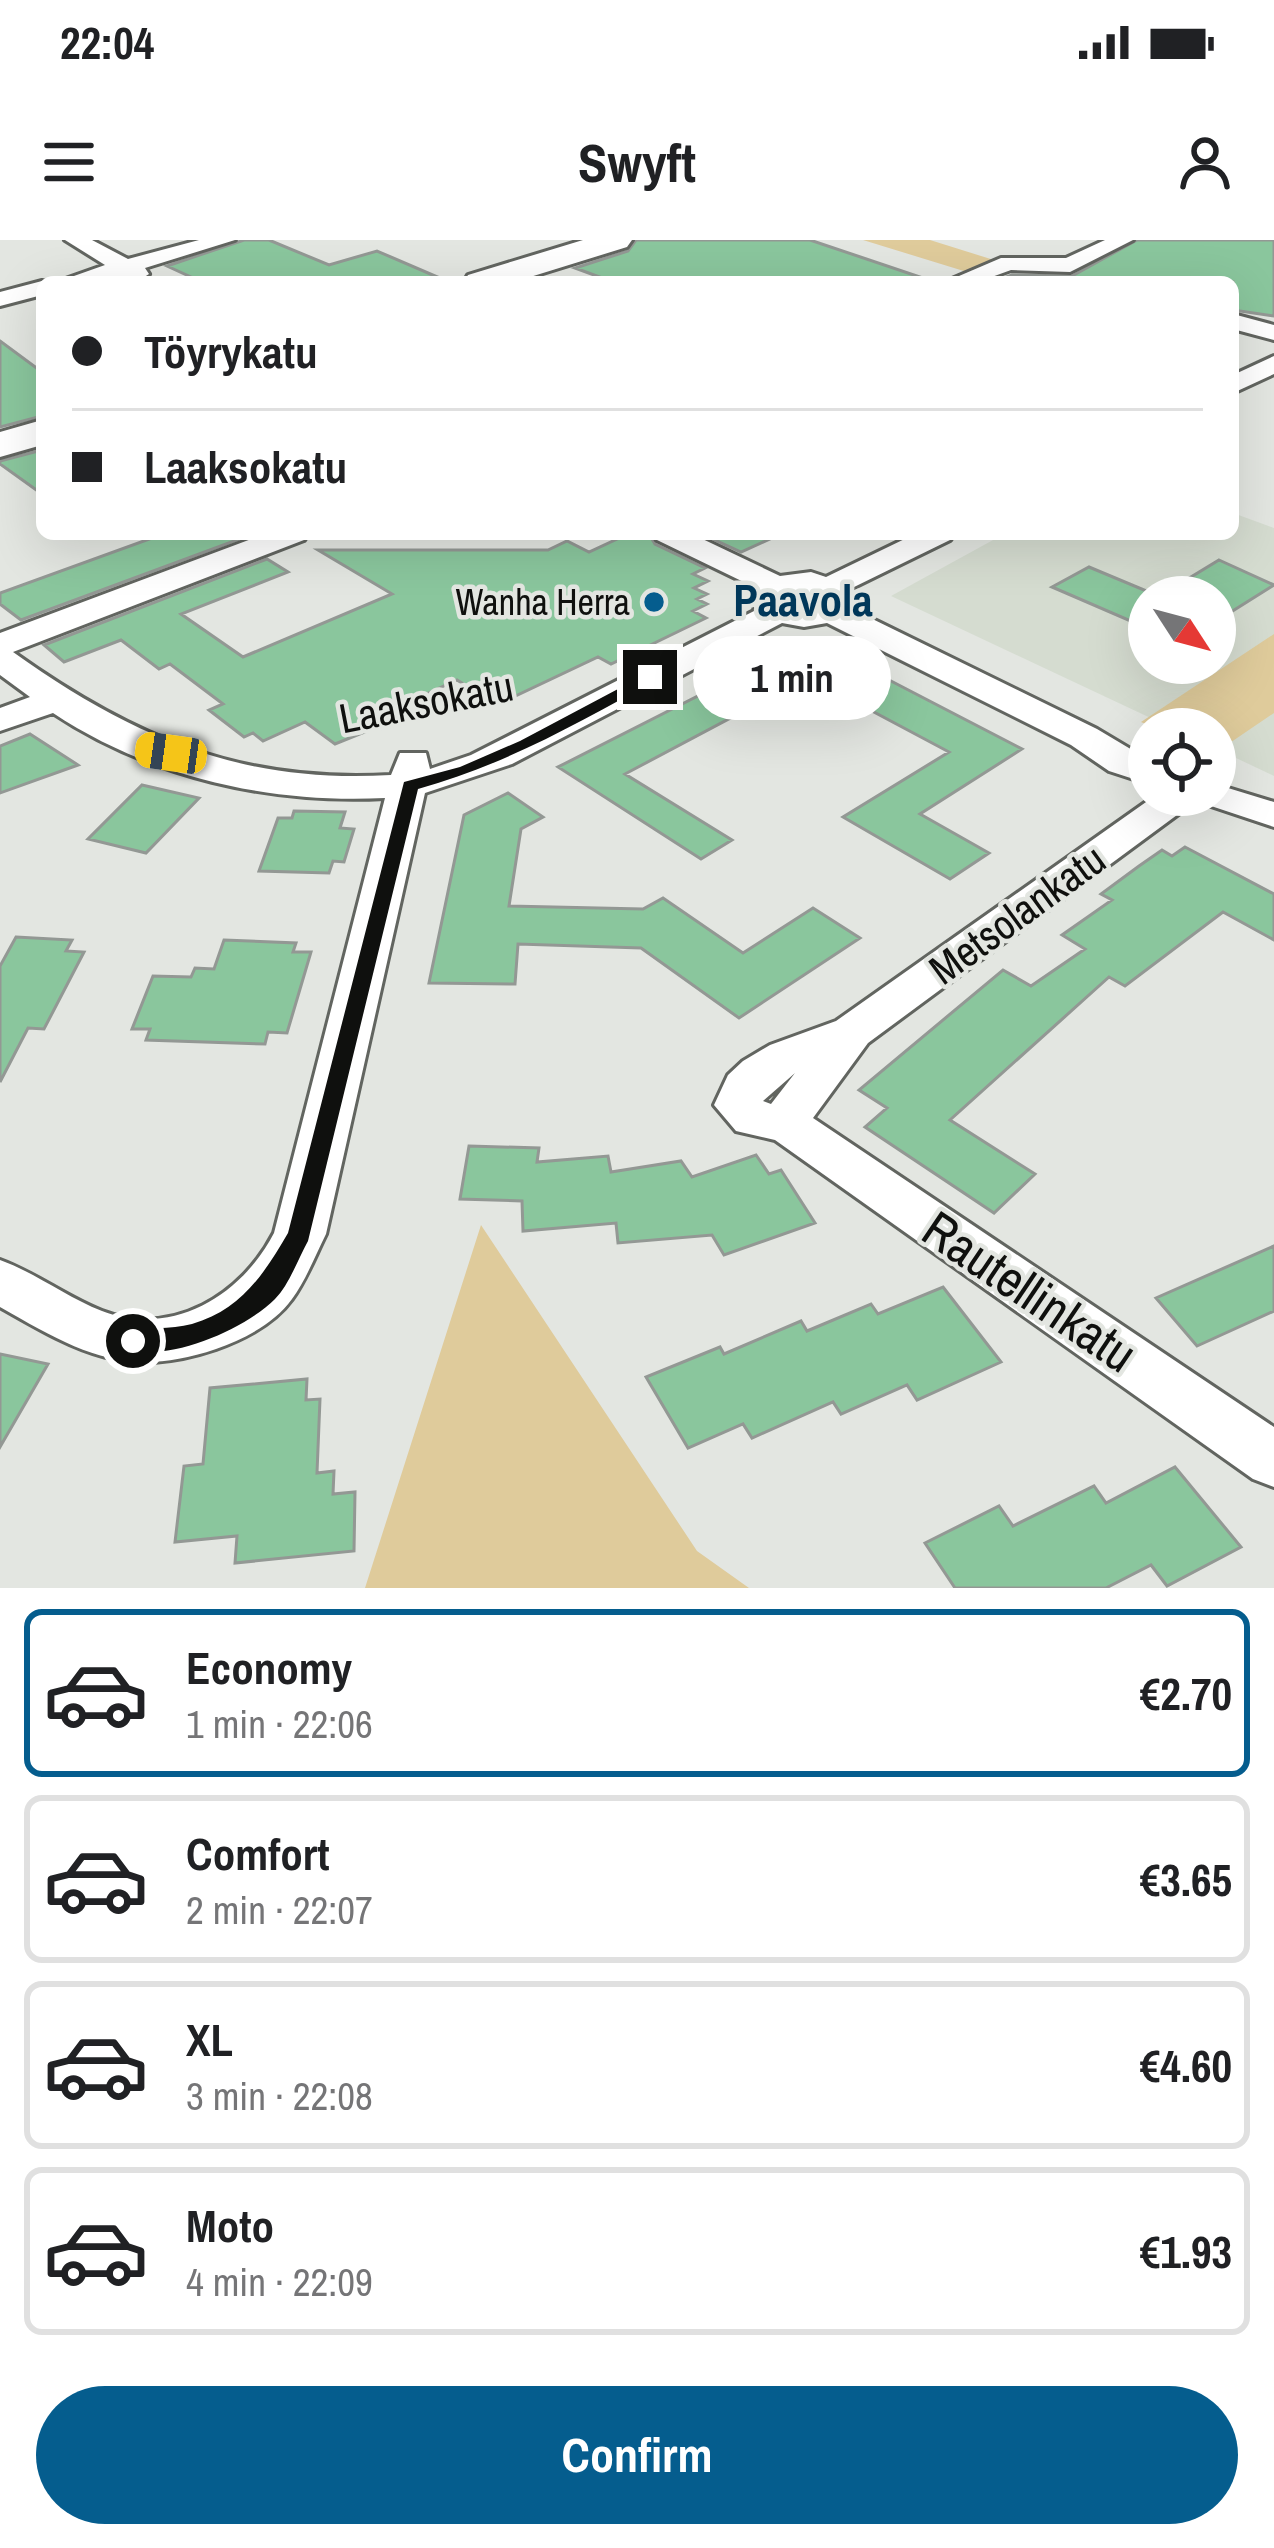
<!DOCTYPE html>
<html lang="en">
<head>
<meta charset="utf-8">
<style>
  :root { --surface:#fff; --page:#f2f2f2; --text:#202124; --muted:#757577; --line:#e0e0e0; --accent:#055d8e }
  body { margin:0; font-family:"Archivo Narrow",sans-serif; background:var(--page); color:var(--text); height:100vh; display:flex; flex-direction:column; font-size:45px; white-space:nowrap }
  * { box-sizing:border-box; margin:0 }
  p { font-size:39px; color:var(--muted) }
  .icon { flex:none; width:66px; height:66px; fill:none; stroke:currentColor; stroke-width:2; stroke-linecap:round; stroke-linejoin:round }
  .map { position:relative; height:1348px; overflow:hidden }
  .panel { display:flex; flex-direction:column; background:var(--surface); flex:1 }
  .panel>* { flex:none }
  .banner { position:absolute; left:36px; top:36px; width:1203px; height:264px; border-radius:18px; box-shadow:0 12px 48px #0002; display:grid; align-content:center; height:264px; padding:0 36px; background:var(--surface) }
  .needle { width:78px; rotate:126deg }
  .fabs { position:absolute; left:1128px; top:336px; display:grid; gap:24px }
  .fabs a { display:grid; place-items:center; width:108px; height:108px; border-radius:50%; background:var(--surface); box-shadow:0 12px 48px #0002; font-size:60px }
  .end { position:absolute; width:54px; height:54px; margin:-27px; border:15px solid #0f100e; background:#fff; box-shadow:0 0 0 6px #fff }
  .from { border-radius:50% }
  .bubble { position:absolute; height:84px; border-radius:42px; background:var(--surface); box-shadow:0 12px 48px #0002; font-size:39px; font-weight:700; line-height:84px; text-align:center }
  .car { position:absolute; width:36px; height:72px; margin:-36px -18px; border-radius:15px; box-shadow:0 0 9px 3px #0007; background:linear-gradient(#f5c518 24%,#345 0 40%,#f5c518 0 76%,#345 0 86%,#f5c518 0) }
  .banner b { display:flex; align-items:center; gap:42px; height:114px; font-size:45px }
  .banner b+b { border-top:3px solid var(--line) }
  .banner i { width:30px; height:30px; background:var(--text) }
  ul { padding:21px 0 0; list-style:none }
  li { display:flex; align-items:center; gap:36px; height:168px; margin:0 24px 18px; padding:0 12px; border:6px solid var(--line); border-radius:18px }
  li div { flex:1 }
  li b { display:block; font-size:45px }
  li em { font-style:normal; font-weight:700 }
  li.on { border-color:var(--accent) }
  li>.icon { width:108px; height:108px; stroke-width:1.5 }
  .button { display:flex; gap:24px; margin-top:auto; padding:24px 36px }
  .button a { flex:1; height:138px; border-radius:72px; background:var(--accent); color:#fff; font-size:48px; font-weight:700; line-height:138px; text-align:center }
  .status { display:flex; justify-content:space-between; align-items:center; height:84px; padding:0 60px; background:var(--surface); direction:ltr }
  .status svg { height:33px; fill:currentColor }
  header { display:flex; justify-content:space-between; align-items:center; height:156px; padding:0 36px; background:var(--surface); font-size:54px; font-weight:700 }
  .map>svg:first-child { display:block }
  .built { fill:#d5dcd0; fill-rule:evenodd }
  .green { fill:#dfcb9b }
  .building { fill:#8ac69d; stroke:#939894; stroke-width:3 }
  .lines { fill:none; stroke-linecap:round; stroke-linejoin:round }
  .minor-casing { stroke:#626560; stroke-width:6 }
  .secondary-casing { stroke:#626560; stroke-width:6 }
  .minor { fill:#fff; fill-rule:evenodd }
  .secondary { fill:#fff; fill-rule:evenodd }
  .route { fill:#0f100e }
  .poi-dot { fill:#055d8e; stroke:#e3e6e1; stroke-width:4.5 }
  .labels { text-anchor:middle; dominant-baseline:central; stroke-width:9; stroke-linejoin:round; paint-order:stroke }
  .far-poi-label { font-size:36px; fill:#0f100e; stroke:#e3e6e1; text-anchor:end }
  .street-label { font-size:42px; fill:#0f100e; stroke:#e3e6e1 }
  .far-district-label { font-size:45px; font-weight:bold; fill:#00385a; stroke:#e3e6e1 }
  .near-street-label { font-size:51px; fill:#0f100e; stroke:#e3e6e1 }
</style>
</head>
<body>
<div class="status"><b>22:04</b><svg viewBox="0 0 49 12"><path d="M0 12V9h3v3zM5 12V6h3v6zM10 12V3h3v9zM15 12V0h3v12zM26 1h20v11H26zM47 4h2v5h-2z"/></svg></div>
<header><svg class="icon" aria-label="menu" viewBox="0 0 24 24"><path d="M4 6h16M4 12h16M4 18h16"/></svg>Swyft<svg class="icon" aria-label="person" viewBox="0 0 24 24"><circle cx="12" cy="8" r="4"/><path d="M4 21q1-7 8-7t8 7"/></svg></header>
<div class="map">
<svg width="1274" height="1348" viewBox="0 0 1274 1348">
  <rect width="100%" height="100%" fill="#e3e6e1"/>
  <path class="built" d="M1233,273l41,15v248l-59,-28v-19h-41l-283,-133 113,-62h229zM1149,357h66v66h-66z"/>
  <path class="green" d="M863,0h67l67,21 -30,11z
    M1274,394v79l-59,40v-24h-58l-16,-7z
    M481,985l216,326 52,37h-384z"/>
  <path class="building" d="M244,0h25l60,25 48,-14 72,31h-247l-35,-16z
    M636,0h174l110,37 -1,5h-306l-38,-14 53,-17z
    M1137,0h137v76l-41,-6v-28h-241l20,-7 60,1z
    M0,101l42,31v44l-42,11z
    M42,210v44l-42,-30v-3z
    M163,294h66l8,6 -216,80 -21,-16v-11z
    M628,294h21l6,10 50,24 -12,6 15,7 -14,7 13,6 -10,5 10,5 -14,7 13,7 -95,46 -13,-7 -89,42 -10,-7 -13,6 -29,-18 -61,28 11,7 -72,29 -30,-22 -42,19 -10,-8 -9,4 -35,-27 14,-6 -53,-40 -11,5 -38,-29 -57,22 -20,-17 223,-86 21,13 -107,42 62,43 149,-63 -74,-44h230l19,-9 22,11z
    M702,294h79l-40,18z
    M1219,320l55,25 -59,37v-25h-57z
    M1089,327l60,25v37l-97,-42z
    M810,399l212,110 -102,65 69,39 -39,26 -107,-62 106,-65 -141,-75 -183,97 107,66 -31,19 -143,-92z
    M30,494l48,31 -78,28v-47z
    M142,545l57,13 -53,55 -58,-14z
    M508,553l35,24 -22,12 -12,77 134,3 20,-11 80,55 70,-45 47,30 -121,80 -98,-70 -123,-4 -3,40 -86,-1 35,-168z
    M294,571l51,1 -5,16 14,1 -10,33 -11,-1 -4,12 -70,-2 19,-53h14z
    M1185,607l89,47v46l-51,-28 -98,74 -16,-9 -159,143 85,54 -41,39 -129,-86 22,-19 -28,-18 144,-120 28,16 54,-37 -23,-14 50,-35 -11,-6 38,-28 23,-16 10,6z
    M16,697l56,3 -6,11 18,1 -40,77 -16,-1 -28,54v-116z
    M224,700l72,3 -3,9h18l-24,81 -19,-1 -3,12 -119,-4 4,-11h-18l21,-53 38,1 4,-9 19,1z
    M469,906l70,2 -2,14 71,-6 3,16 70,-11 11,16 64,-22 13,19 12,-4 34,53 -91,32 -12,-20 -94,8 -2,-20 -93,8 -1,-30 -62,-2z
    M1274,1006v65l-77,35 -41,-48z
    M943,1047l58,75 -84,38 -10,-15 -66,29 -8,-12 -81,36 -9,-14 -55,24 -42,-71 74,-30 4,7 77,-33 6,10 64,-27 7,10z
    M0,1114l48,10 -48,83z
    M307,1139l-1,21 14,-1 -3,74 17,-2 -1,23 22,-2 -1,59 -119,12 2,-27 -62,6 9,-76 19,-2 7,-76z
    M1175,1227l66,80 -74,39 -16,-21 -45,23h-151l-30,-45 74,-37 14,20 81,-40 12,17z"/>
  <g class="lines">
    <defs>
      <path id="minor" d="M65,0h27l36,19 71,-19h36l-90,28 4,6 -11,7c-25,-8 -53,1 -81,1l48,-17z
        M1105,0h28l-63,32 -59,-2 -33,12h-33l56,-24h65z
        M42,41l4,1h-4v13l-42,11v-14z
        M1233,74l41,11v15l-41,-11z
        M1274,116v18l-41,19v-18z
        M265,294h43l-4,6 -291,112c119,85 228,132 378,123l9,-22h26l4,16 41,-14 285,-145 -4,-6 4,-16 -99,-48 -4,-6h39l88,42 31,-4 15,5 89,-43h39l-4,6 -100,49 5,15 -3,5 245,120 52,31v24l-40,-13 -38,-26 -244,-122 -23,4 -22,-4 -270,141 -87,29 -99,441c-11,22 -20,46 -34,65 -18,25 -48,40 -76,50 -91,31 -139,2 -216,-42v-47c36,13 66,37 102,51 71,27 140,-16 172,-78l111,-435c-115,6 -236,-21 -332,-85l-53,18v-23l30,-11 -30,-22v-42zM798,352l24,9 -18,6 -20,-7z
        M1215,544l59,18v25l-78,-26 -328,242 -55,75 461,309v60l-21,-8 -478,-339 -39,-9 -22,-26 14,-30 15,-14 27,-16 66,-24 320,-226h59zM795,833l-24,31 -8,-3z"/>
      <path id="secondary" d="M583,0h49l-5,7 -113,35h-50l4,-7z
        M42,180v25l-42,12v-25z"/>
    </defs>
    <use href="#minor" class="minor-casing"/>
    <use href="#secondary" class="secondary-casing"/>
    <use href="#minor" class="minor"/>
    <use href="#secondary" class="secondary"/>
  </g>
  <path class="route" d="M650,432l6,1v7c-78,43 -151,85 -238,109l-110,452c-10,18 -19,44 -33,58 -31,31 -108,64 -151,50l-4,-8 4,-8c22,-7 46,-3 68,-9 49,-14 72,-50 96,-91l116,-451 56,-15 60,-26z"/>
  <circle class="poi-dot" cx="654" cy="362" r="12"/>
  <g class="labels">
    <g class="far-poi-label">
      <text x="630" y="362">Wanha Herra</text>
    </g>
    <g class="street-label">
      <text transform="translate(426 462) rotate(-11)">Laaksokatu</text>
      <text transform="translate(1017 674) rotate(-36)">Metsolankatu</text>
    </g>
    <g class="far-district-label">
      <text x="803" y="359">Paavola</text>
    </g>
    <g class="near-street-label">
      <text transform="translate(1030 1051) rotate(34)">Rautellinkatu</text>
    </g>
  </g>
</svg>
<div class="fabs">
<a><svg class="needle" viewBox="-14 -14 28 28"><path d="M0-13l5 13h-10z" fill="#e53935"/><path d="M0 13l5-13h-10z" fill="#757577"/></svg></a>
<a><svg class="icon" aria-label="locate" viewBox="0 0 24 24"><circle cx="12" cy="12" r="6"/><path d="M12 2v4M12 18v4M2 12h4M18 12h4"/></svg></a>
</div>
<i class="end from" style="left:133px;top:1101px"></i>
<i class="end" style="left:650px;top:437px"></i>
<div class="bubble" style="left:693px;top:396px;width:198px">1 min</div>
<i class="car" style="left:171px;top:513px;rotate:278deg"></i>
<div class="banner">
<b><i class="from"></i>Töyrykatu</b>
<b><i></i>Laaksokatu</b>
</div>
</div>
<section class="panel">
<ul>
<li class="on"><svg class="icon" aria-label="car" viewBox="0 0 24 24"><path d="M5 17H2v-5l4-1 3-4h7l3 4 3 1v5h-3M9 17h6M6 11h13"/><circle cx="7" cy="17" r="2"/><circle cx="17" cy="17" r="2"/></svg><div><b>Economy</b><p>1 min · 22:06</p></div><em>€2.70</em></li>
<li><svg class="icon" aria-label="car" viewBox="0 0 24 24"><path d="M5 17H2v-5l4-1 3-4h7l3 4 3 1v5h-3M9 17h6M6 11h13"/><circle cx="7" cy="17" r="2"/><circle cx="17" cy="17" r="2"/></svg><div><b>Comfort</b><p>2 min · 22:07</p></div><em>€3.65</em></li>
<li><svg class="icon" aria-label="car" viewBox="0 0 24 24"><path d="M5 17H2v-5l4-1 3-4h7l3 4 3 1v5h-3M9 17h6M6 11h13"/><circle cx="7" cy="17" r="2"/><circle cx="17" cy="17" r="2"/></svg><div><b>XL</b><p>3 min · 22:08</p></div><em>€4.60</em></li>
<li><svg class="icon" aria-label="car" viewBox="0 0 24 24"><path d="M5 17H2v-5l4-1 3-4h7l3 4 3 1v5h-3M9 17h6M6 11h13"/><circle cx="7" cy="17" r="2"/><circle cx="17" cy="17" r="2"/></svg><div><b>Moto</b><p>4 min · 22:09</p></div><em>€1.93</em></li>
</ul>
<div class="button"><a>Confirm</a></div>
</section>
</body>
</html>
